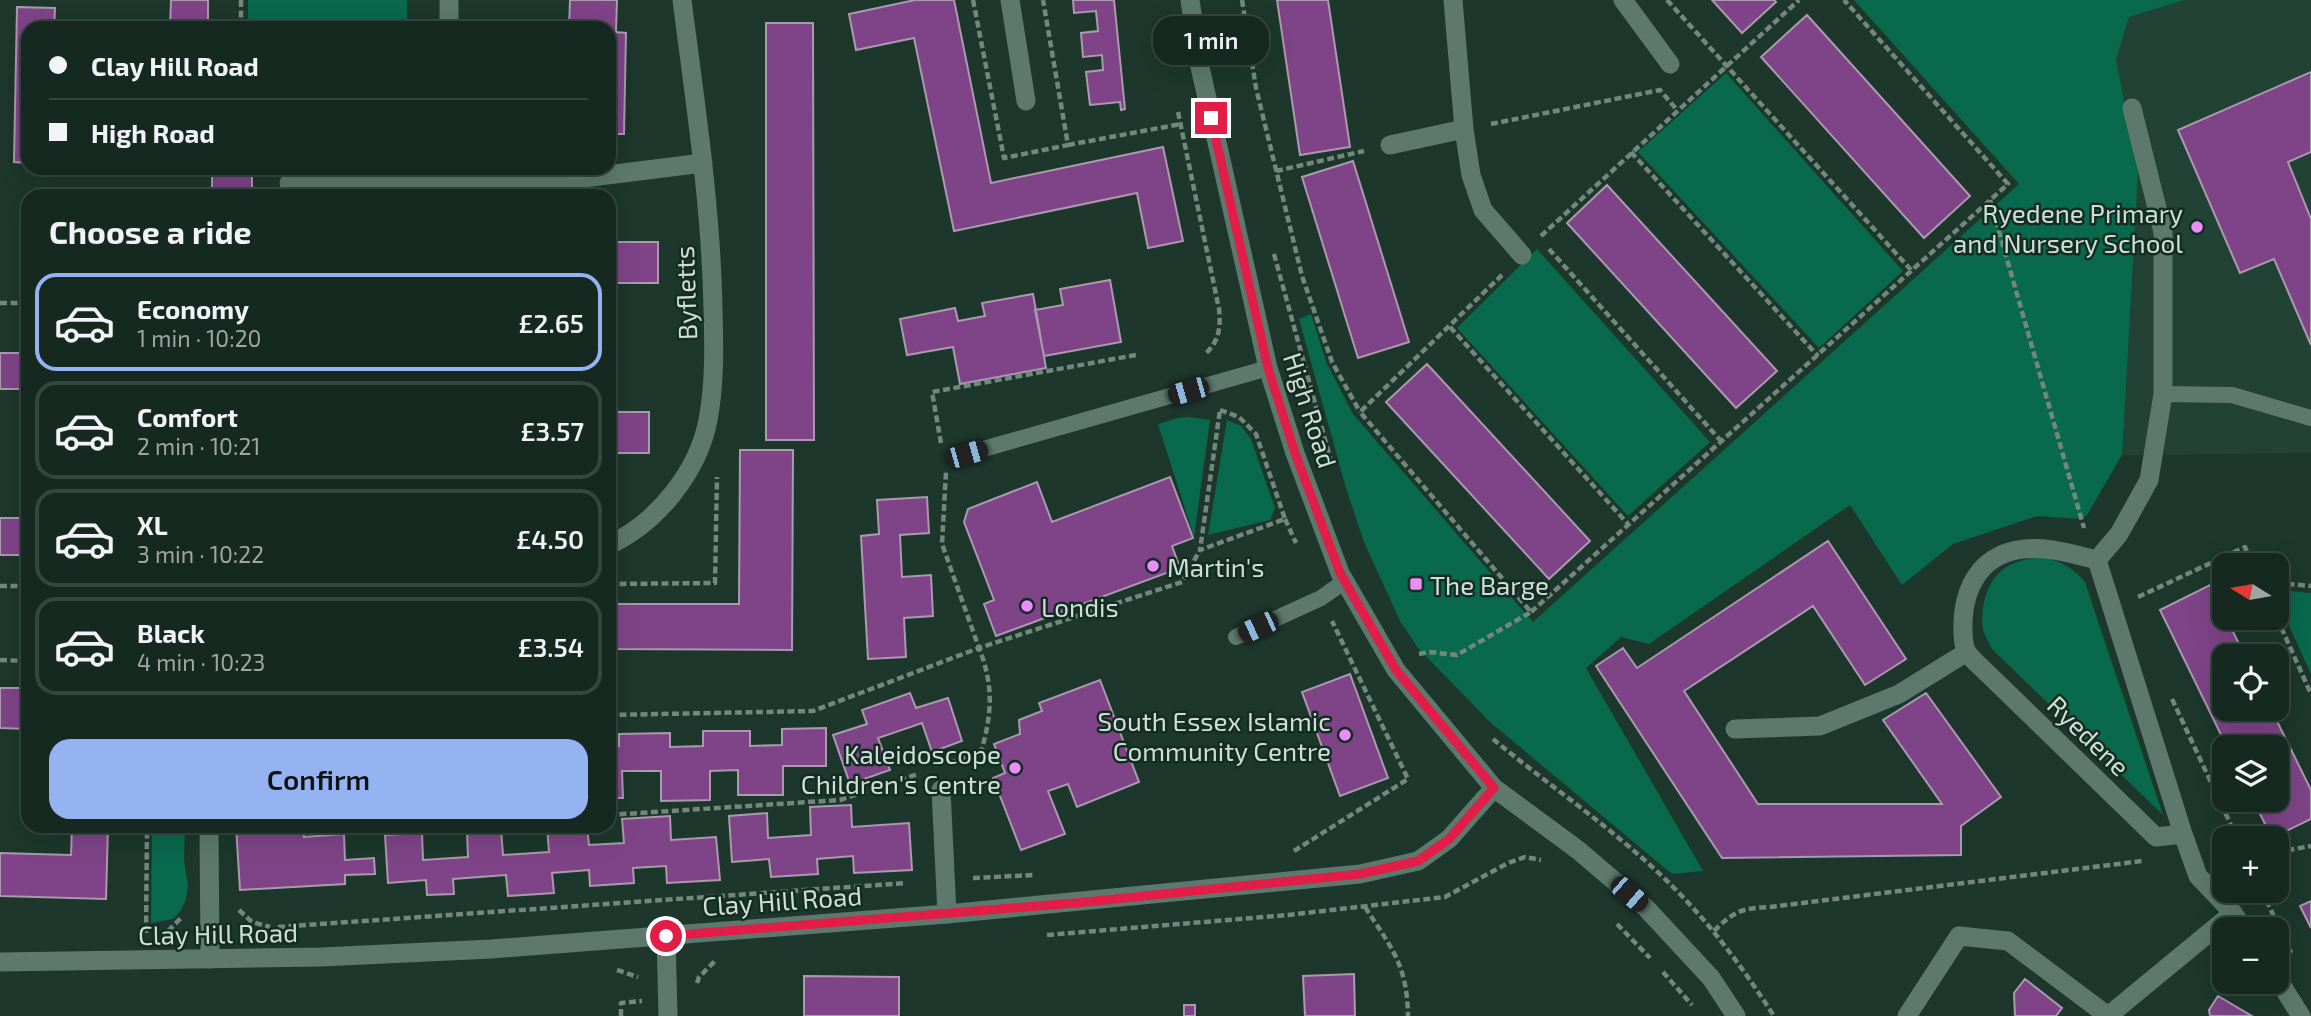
<!DOCTYPE html>
<html lang="en">
<head>
<meta charset="utf-8">
<style>
  :root { --surface:#162921; --page:#23352e; --text:#f1f3f6; --muted:#9ea6a5; --line:#35453f; --accent:#95b2f1 }
  body { margin:0; font-family:"Exo 2",sans-serif; background:var(--page); color:var(--text); height:100vh; display:flex; flex-direction:column; font-size:26px; white-space:nowrap }
  * { box-sizing:border-box; margin:0 }
  p { font-size:23px; color:var(--muted) }
  .icon { flex:none; width:38px; height:38px; fill:none; stroke:currentColor; stroke-width:2; stroke-linecap:round; stroke-linejoin:round }
  .map { position:relative; flex:1; overflow:hidden }
  .drawer { position:absolute; left:21px; top:189px; width:595px; height:644px; display:flex; flex-direction:column; background:var(--surface); border-radius:21px; box-shadow:0 7px 28px #0002,0 0 0 2px var(--line) }
  .drawer>* { flex:none }
  .guide { position:absolute; left:21px; top:21px; width:595px; height:154px; border-radius:21px; box-shadow:0 7px 28px #0002,0 0 0 2px var(--line); display:grid; align-content:center; height:154px; padding:0 28px; background:var(--surface) }
  .needle { width:46px; rotate:281deg }
  .controls { position:absolute; left:2212px; top:553px; display:grid; gap:14px }
  .controls a { display:grid; place-items:center; width:77px; height:77px; border-radius:14px; background:var(--surface); box-shadow:0 7px 28px #0002,0 0 0 2px var(--line); font-size:35px }
  .end { position:absolute; width:32px; height:32px; margin:-16px; border:9px solid #e11d48; background:#fff; box-shadow:0 0 0 4px #fff }
  .from { border-radius:50% }
  .bubble { position:absolute; height:49px; border-radius:21px; background:var(--surface); box-shadow:0 7px 28px #0002,0 0 0 2px var(--line); font-size:23px; font-weight:600; line-height:49px; text-align:center }
  .car { position:absolute; width:21px; height:42px; margin:-21px -10px; border-radius:9px; box-shadow:0 0 5px 2px #0007; background:linear-gradient(#222 24%,#8ab4d8 0 40%,#222 0 76%,#8ab4d8 0 86%,#222 0) }
  .guide b { display:flex; align-items:center; gap:24px; height:66px; font-size:26px }
  .guide b+b { border-top:2px solid var(--line) }
  .guide i { width:18px; height:18px; background:var(--text) }
  ul { padding:0; list-style:none }
  li { display:flex; align-items:center; gap:21px; height:98px; margin:0 14px 10px; padding:0 14px; border:4px solid var(--line); border-radius:21px }
  li div { flex:1 }
  li b { display:block; font-size:26px }
  li em { font-style:normal; font-weight:600 }
  li.active { border-color:var(--accent) }
  li>.icon { width:63px; height:63px; stroke-width:1.5 }
  h2 { padding:0 28px; font-size:32px; line-height:84px }
  .action { display:flex; gap:14px; margin-top:auto; padding:14px 28px }
  .action a { flex:1; height:80px; border-radius:21px; background:var(--accent); color:#111; font-size:28px; font-weight:600; line-height:80px; text-align:center }
  .map>svg:first-child { display:block }
  .built { fill:#214235 }
  .green { fill:#09694d }
  .building { fill:#7e4487; stroke:#ab99ae; stroke-width:2 }
  .lines { fill:none; stroke-linecap:round; stroke-linejoin:round }
  .path { stroke:#72877e; stroke-width:4.5; stroke-dasharray:7 3.5; stroke-linecap:butt }
  .service { stroke:#5d796d; stroke-width:16 }
  .minor { stroke:#5d796d; stroke-width:19 }
  .secondary { stroke:#5d796d; stroke-width:19 }
  .route { stroke:#e11d48; stroke-width:9 }
  .poi-dot { fill:#eb8dfb; stroke:#132d23; stroke-width:2.5 }
  .labels { text-anchor:middle; dominant-baseline:central; stroke-width:5; stroke-linejoin:round; paint-order:stroke }
  .poi-label { font-size:26px; fill:#cfded7; stroke:#132d23; text-anchor:end }
  .street-label { font-size:26px; fill:#cfded7; stroke:#132d23 }
</style>
</head>
<body>
<div class="map">
<svg width="2311" height="1016" viewBox="0 0 2311 1016">
  <rect width="100%" height="100%" fill="#1d372c"/>
  <path class="built" d="M2086,0h225v453l-230,3z"/>
  <path class="green" d="M248,0h159v28h-159z
    M1854,0h330l-55,17 -13,42 22,114 -16,282 -35,60 -5,4 -45,-3 -84,28 -51,41 -52,-80 -201,139 -28,-7 -35,31 117,203 -31,3 -182,-152 -72,-74 -18,-27 -36,-79 -18,-54 -47,-169 12,-5 16,50 26,50 180,208 486,-438z
    M1726,73l177,198 -84,77 -181,-196z
    M1537,249l173,193 -82,74 -171,-188z
    M1189,417l21,3 -16,117 -36,-113 20,-6z
    M1227,420l14,6 10,13 24,69 -5,12 -62,15z
    M2041,557c20,4 31,10 44,25l78,233 -171,-166c-3,-7 -8,-14 -9,-20 -3,-18 3,-45 17,-57 10,-10 27,-13 41,-15z
    M2277,590l34,3v81l-34,-75z
    M152,826h33l-1,34 4,26 -2,13 -5,11 -8,9 -22,4z"/>
  <path class="building" d="M171,0h37v28h-38z
    M570,0h47l-1,32 10,1 -2,101h-15v-106h-40z
    M915,0h39l37,183 172,-36 20,94 -35,7 -11,-55 -183,38 -40,-193 -58,12 -7,-36z
    M1073,0h41l11,109 -4,1 -1,-8 -30,3 -4,-33 17,-2 -1,-15 -19,2 -2,-24 17,-2 -2,-20 -22,2z
    M1277,0h51l22,147 -50,8z
    M1712,0h62l2,2 -34,31z
    M17,7l38,1 -1,20h-26v135l-14,-1z
    M1807,15l163,181 -46,42 -163,-181z
    M766,23h47l1,417h-48z
    M2311,72v80l-23,10 23,57v126l-37,-86 -34,14 -62,-143z
    M1353,161l56,181 -51,16 -56,-181z
    M212,168h40v28h-40z
    M1607,185l170,186 -41,37 -169,-185z
    M609,242h49v41h-49z
    M1110,280l11,62 -77,14 -9,-46 28,-5 -3,-16z
    M1033,294l13,74 -86,16 -7,-37 -46,8 -7,-36 55,-11 3,13 27,-5 -3,-13z
    M0,353h28v36h-28z
    M1427,364l163,177 -41,38 -163,-177z
    M609,412h40v41h-40z
    M740,450h53l-1,200 -183,-1v-45h130z
    M1170,477l23,61 -21,8 8,22 -184,68 -12,-32 10,-4 -30,-78 4,-13 69,-27 15,40z
    M927,497l2,36 -29,2 2,42 29,-2 2,41 -29,2 2,39 -38,2 -7,-123 18,-2 -2,-34z
    M0,518h28v37h-28z
    M1828,541l78,118 -41,26 -52,-79 -129,85 74,113h184l-59,-84 43,-27 75,104 -40,29v29l-239,3 -126,-192 27,-18 14,20z
    M2210,585l35,71h-21v53h47l40,81v29l-39,19 -19,-38h24v-53h-50l-67,-137z
    M1350,674l38,104 -48,18 -38,-104z
    M1100,680l39,102 -62,25 -9,-23 -20,7 17,43 -44,16 -28,-72 12,-5 -11,-29 26,-10 -1,-14 23,-9 -3,-8z
    M0,688h28v41l-28,-1z
    M910,693l6,15 32,-10 14,43 -30,11 -10,-29 -44,15 12,32 -40,14 -17,-49 34,-11 -5,-14z
    M826,728v38h-43v29h-45v-25l-28,1v29l-49,1v-30h-39l1,27h-14v-52h10v-12l51,-1v14l33,-1v-15h47v15l32,-1v-16z
    M851,805l1,22 57,-4 3,47 -58,3 -1,-17 -36,3 1,15 -47,3 -2,-18 -37,3 -3,-46 38,-3 1,25 43,-3 -1,-28z
    M670,816l1,24 45,-3 4,43 -53,3 -1,-17 -33,2 1,15 -44,3 -1,-16 -37,3 2,20 -46,3 -2,-21 -53,4 1,15 -27,1 -1,-15 -38,3 -3,-48 37,-2 1,27 45,-3 -1,-26 34,-2 2,26 46,-3 -2,-26h40l2,19 35,-2 -2,-24z
    M72,826h36l-2,73 -106,-3v-43l71,2z
    M236,826h67l1,11 40,-3 1,26 29,-2 1,16 -30,1v9l-105,6z
    M2311,901v27l-11,-22z
    M1354,974l1,42h-50l-2,-40z
    M804,976l95,1v39h-95z
    M2025,979l37,29 -6,8h-41l-1,-23z
    M2218,996l34,20h-42l-1,-6z
    M1184,1005h11v11h-11z"/>
  <g class="lines">
    <path class="path" d="M241,0v28
      M973,0l31,158 64,-13 -25,-145
      M1242,0l14,88 46,188 30,86 28,50
      M1667,0l244,270
      M1178,112l41,197c2,18 0,33 -14,45
      M1491,124l169,-34 17,20
      M1068,145l113,-21
      M1631,152l187,204
      M1276,171l88,-20
      M1990,200l94,328
      M1541,236l258,-236
      M1549,249l172,192
      M1274,254l58,211
      M0,303h28
      M1450,327l178,197
      M1220,410l19,7 17,17 29,85 -85,31z
      M941,443l-9,-51 204,-37
      M1285,519l11,24
      M2277,583l34,3
      M609,584l106,-1 2,-106
      M0,586h28
      M2138,597l107,-50 8,18
      M1531,612l477,-428 -164,-184
      M2277,618l34,76
      M1419,654l10,-2 28,3 74,-43 -171,-200 143,-138
      M0,660l28,1
      M2172,699l65,139
      M609,715l204,-4 166,-63 -37,-104 4,-72
      M1493,739c60,50 127,94 182,150 38,38 70,82 99,127
      M949,763l32,-11c11,-38 13,-66 -2,-104l203,-66 18,-32
      M609,815l231,-15 78,-26
      M386,830l57,-4
      M1294,851l114,-72 -76,-158
      M2277,852l34,-6
      M973,878l61,-3
      M2262,891l29,62
      M1365,907c27,42 42,57 43,109
      M239,910l13,12 18,5
      M1617,924l33,34
      M278,927l628,-44
      M168,931l13,-13
      M1714,931c20,-20 28,-23 56,-24l372,-46
      M146,933l1,-107
      M1047,935l241,-20 157,-18 63,-34 17,-6 16,3
      M617,970l21,7
      M1663,972l29,33
      M697,983l2,-6 16,-16
      M621,1016v-13l21,-2"/>
    <path class="service" d="M2163,394l69,1 79,23
      M966,454l302,-86
      M1236,637l85,-39 24,-17"/>
    <path class="minor" d="M1010,0l16,101
      M1453,0l11,129 7,46 12,35 39,45
      M1623,0l47,64
      M449,28v-28
      M2132,108l31,124v162l-14,86 -30,54 -22,26c-25,-6 -53,-15 -80,-10 -36,7 -52,36 -54,70 0,10 -1,24 4,32 4,7 13,14 19,20l170,165 27,-3 15,42 35,37 11,16
      M1390,145l74,-16
      M289,183h216l62,-3 136,-17
      M609,545c48,-22 89,-73 99,-125 7,-37 6,-75 5,-112 -2,-103 -18,-206 -31,-308
      M2097,560l86,274
      M1735,729l85,-3 79,-32 68,-42
      M941,790l6,124
      M209,826l1,133
      M666,935l2,81
      M2277,978l24,38
      M1907,1016l52,-80 49,5 100,75
      M2108,1016l125,-103"/>
    <path class="secondary" d="M1190,0l10,67 68,301 27,85 45,120 56,97 98,118 84,62 68,58 65,70 25,38
      M0,962l321,-5 170,-8 456,-35 413,-40 58,-13 31,-22 45,-51"/>
  </g>
  <g class="lines">
    <path class="route" d="M666,936l409,-33 285,-29 58,-13 31,-22 45,-51 -98,-118 -56,-97 -45,-120 -27,-85 -57,-250"/>
  </g>
  <g class="poi-dot">
    <circle cx="2197" cy="227" r="7"/>
    <circle cx="1153" cy="566" r="7"/>
    <rect x="1409" y="577" width="14" height="14" rx="3.5"/>
    <circle cx="1027" cy="606" r="7"/>
    <circle cx="1345" cy="735" r="7"/>
    <circle cx="1015" cy="768" r="7"/>
  </g>
  <g class="labels">
    <g class="poi-label">
      <text x="2183" y="212">Ryedene Primary<tspan x="2183" dy="30">and Nursery School</tspan></text>
      <text x="1167" y="566" text-anchor="start">Martin's</text>
      <text x="1430" y="584" text-anchor="start">The Barge</text>
      <text x="1041" y="606" text-anchor="start">Londis</text>
      <text x="1331" y="720">South Essex Islamic<tspan x="1331" dy="30">Community Centre</tspan></text>
      <text x="1001" y="753">Kaleidoscope<tspan x="1001" dy="30">Children's Centre</tspan></text>
    </g>
    <g class="street-label">
      <text transform="translate(685 293) rotate(-92)">Byfletts</text>
      <text transform="translate(1311 410) rotate(72)">High Road</text>
      <text transform="translate(2089 735) rotate(44)">Ryedene</text>
      <text transform="translate(782 900) rotate(-4)">Clay Hill Road</text>
      <text transform="translate(218 933) rotate(-1)">Clay Hill Road</text>
    </g>
  </g>
</svg>
<div class="controls">
<a><svg class="needle" viewBox="-14 -14 28 28"><path d="M0-13l5 13h-10z" fill="#e53935"/><path d="M0 13l5-13h-10z" fill="#9ea6a5"/></svg></a>
<a><svg class="icon" aria-label="locate" viewBox="0 0 24 24"><circle cx="12" cy="12" r="6"/><path d="M12 2v4M12 18v4M2 12h4M18 12h4"/></svg></a>
<a><svg class="icon" aria-label="layers" viewBox="0 0 24 24"><path d="M12 4l9 5-9 5-9-5zM3 14l9 5 9-5"/></svg></a>
<a>+</a>
<a>−</a>
</div>
<i class="end from" style="left:666px;top:936px"></i>
<i class="end" style="left:1211px;top:118px"></i>
<div class="bubble" style="left:1153px;top:16px;width:116px">1 min</div>
<i class="car" style="left:1188px;top:391px;rotate:254deg"></i>
<i class="car" style="left:967px;top:454px;rotate:74deg"></i>
<i class="car" style="left:1258px;top:627px;rotate:245deg"></i>
<i class="car" style="left:1629px;top:894px;rotate:131deg"></i>
<div class="guide">
<b><i class="from"></i>Clay Hill Road</b>
<b><i></i>High Road</b>
</div>
<section class="drawer">
<h2>Choose a ride</h2>
<ul>
<li class="active"><svg class="icon" aria-label="car" viewBox="0 0 24 24"><path d="M5 17H2v-5l4-1 3-4h7l3 4 3 1v5h-3M9 17h6M6 11h13"/><circle cx="7" cy="17" r="2"/><circle cx="17" cy="17" r="2"/></svg><div><b>Economy</b><p>1 min · 10:20</p></div><em>£2.65</em></li>
<li><svg class="icon" aria-label="car" viewBox="0 0 24 24"><path d="M5 17H2v-5l4-1 3-4h7l3 4 3 1v5h-3M9 17h6M6 11h13"/><circle cx="7" cy="17" r="2"/><circle cx="17" cy="17" r="2"/></svg><div><b>Comfort</b><p>2 min · 10:21</p></div><em>£3.57</em></li>
<li><svg class="icon" aria-label="car" viewBox="0 0 24 24"><path d="M5 17H2v-5l4-1 3-4h7l3 4 3 1v5h-3M9 17h6M6 11h13"/><circle cx="7" cy="17" r="2"/><circle cx="17" cy="17" r="2"/></svg><div><b>XL</b><p>3 min · 10:22</p></div><em>£4.50</em></li>
<li><svg class="icon" aria-label="car" viewBox="0 0 24 24"><path d="M5 17H2v-5l4-1 3-4h7l3 4 3 1v5h-3M9 17h6M6 11h13"/><circle cx="7" cy="17" r="2"/><circle cx="17" cy="17" r="2"/></svg><div><b>Black</b><p>4 min · 10:23</p></div><em>£3.54</em></li>
</ul>
<div class="action"><a>Confirm</a></div>
</section>
</div>
</body>
</html>
